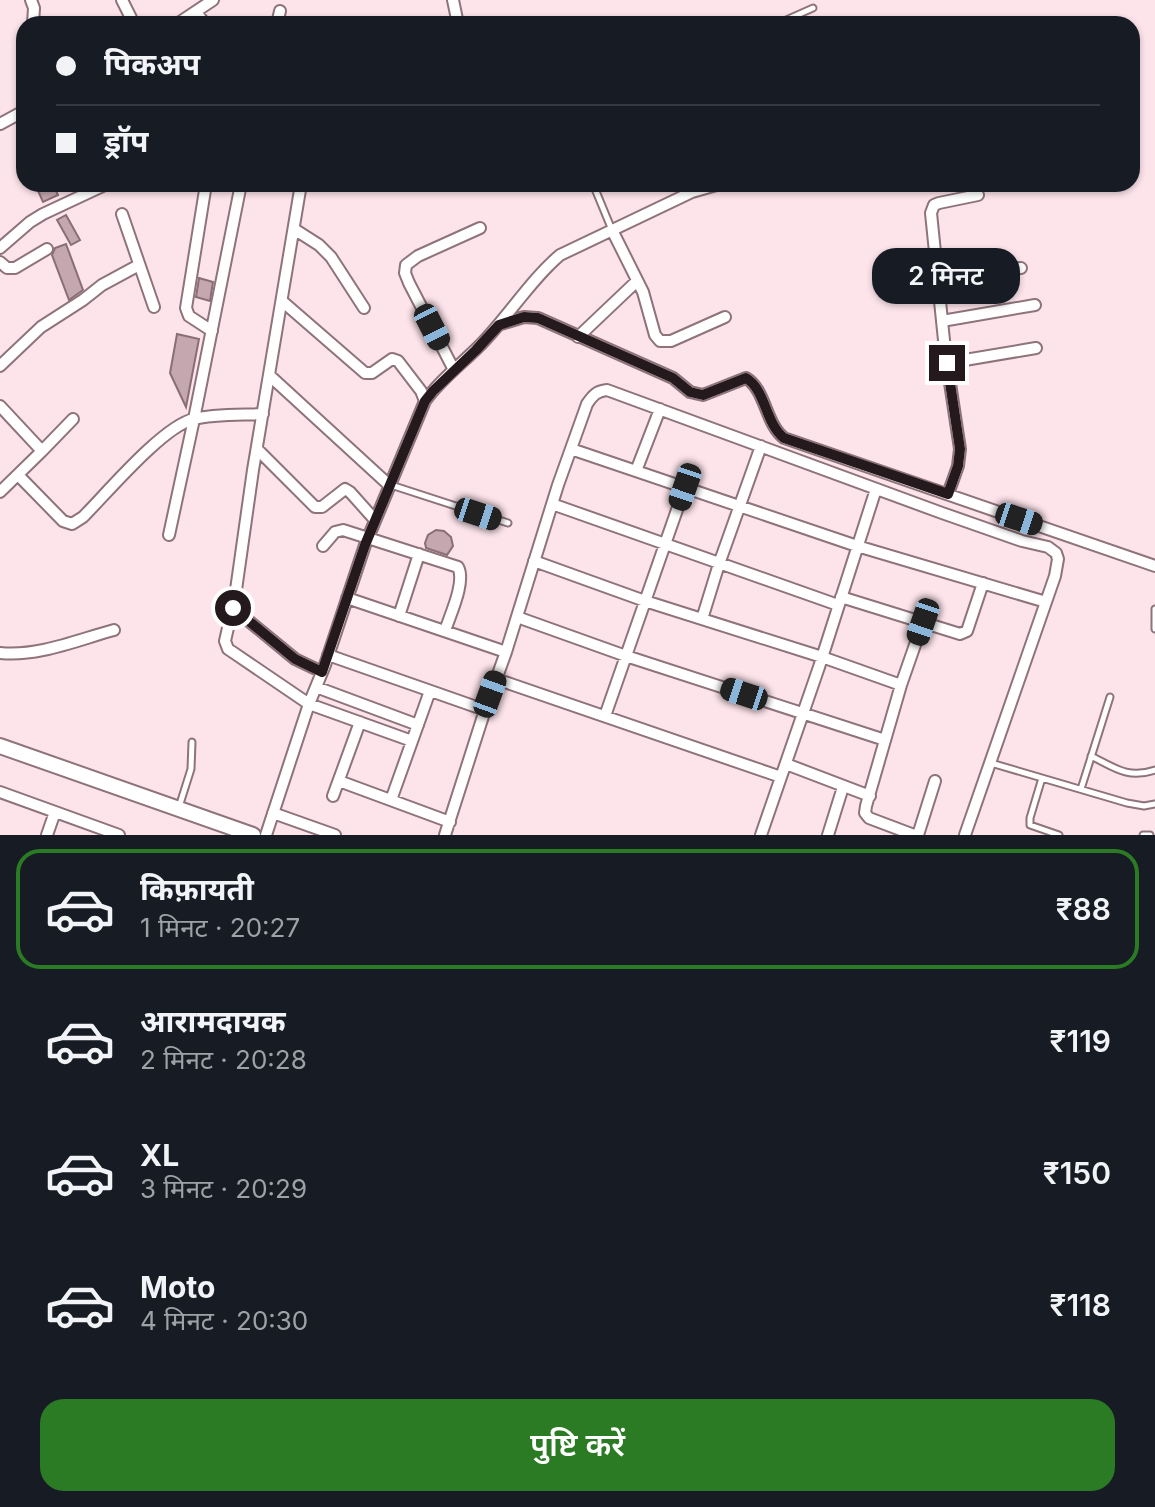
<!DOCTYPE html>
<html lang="hi">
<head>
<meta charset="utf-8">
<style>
  :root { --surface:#171b24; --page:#20242c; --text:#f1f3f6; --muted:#9ea1a6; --line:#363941; --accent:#2b7b25 }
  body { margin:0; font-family:Inter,"Noto Sans Devanagari",sans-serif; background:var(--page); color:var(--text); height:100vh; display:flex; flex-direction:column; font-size:30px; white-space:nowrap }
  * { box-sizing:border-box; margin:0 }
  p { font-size:26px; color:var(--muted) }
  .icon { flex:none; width:44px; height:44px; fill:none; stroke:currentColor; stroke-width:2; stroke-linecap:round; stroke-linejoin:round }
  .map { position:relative; height:835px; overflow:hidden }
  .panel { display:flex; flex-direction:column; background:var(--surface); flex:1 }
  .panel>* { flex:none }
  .hud { position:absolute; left:16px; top:16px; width:1124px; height:176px; border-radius:24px; box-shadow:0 2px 6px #0004; display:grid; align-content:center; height:176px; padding:0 40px; background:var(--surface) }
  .end { position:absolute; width:36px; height:36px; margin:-18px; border:10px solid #24191c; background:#fff; box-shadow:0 0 0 4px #fff }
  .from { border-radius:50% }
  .bubble { position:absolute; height:56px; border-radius:24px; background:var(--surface); box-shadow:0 2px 6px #0004; font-size:26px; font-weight:600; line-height:56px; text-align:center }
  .car { position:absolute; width:24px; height:48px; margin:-24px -12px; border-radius:10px; box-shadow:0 0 6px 2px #0007; background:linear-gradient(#222 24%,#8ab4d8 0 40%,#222 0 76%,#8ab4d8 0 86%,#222 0) }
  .hud b { display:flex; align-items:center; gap:28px; height:76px; font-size:30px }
  .hud b+b { border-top:2px solid var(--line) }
  .hud i { width:20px; height:20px; background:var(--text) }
  ul { padding:14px 0 0; list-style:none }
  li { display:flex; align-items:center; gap:24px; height:120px; margin:0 16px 12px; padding:0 24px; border:4px solid transparent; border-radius:24px }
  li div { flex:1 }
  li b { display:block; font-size:30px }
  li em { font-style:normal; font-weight:600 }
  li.on { border-color:var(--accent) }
  li>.icon { width:72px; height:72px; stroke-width:1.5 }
  .primary-button { display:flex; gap:16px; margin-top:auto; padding:16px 40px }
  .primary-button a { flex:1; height:92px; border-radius:24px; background:var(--accent); color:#fff; font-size:32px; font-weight:600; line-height:92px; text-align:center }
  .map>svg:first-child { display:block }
  .building { fill:#c4a7af; stroke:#896e76; stroke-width:2 }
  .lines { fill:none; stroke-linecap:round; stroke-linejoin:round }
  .lane-casing { stroke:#8e737a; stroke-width:9 }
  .street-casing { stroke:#8e737a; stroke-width:14 }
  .secondary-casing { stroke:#8e737a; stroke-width:18 }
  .lane { stroke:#fff; stroke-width:5 }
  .street { stroke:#fff; stroke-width:10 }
  .secondary { stroke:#fff; stroke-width:14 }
  .route { stroke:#24191c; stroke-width:10 }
</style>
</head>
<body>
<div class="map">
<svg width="1155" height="835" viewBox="0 0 1155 835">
  <rect width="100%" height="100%" fill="#fde4eb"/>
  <path class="building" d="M35,184h18l5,11 -15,7z
    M66,215l14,25 -9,5 -14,-25z
    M66,244l17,46 -14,10 -17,-45 3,-7z
    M199,278l14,4 -3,19 -14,-4z
    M177,334l22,5 -13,68 -16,-34z
    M436,530l8,1 7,6 2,9 -6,9 -21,-7 -1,-5 3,-8z"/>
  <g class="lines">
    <defs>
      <path id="lane" d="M777,24l36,-16
        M593,184l19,46
        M391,485l117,38
        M1155,609v20
        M1091,756c24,12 37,23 64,14
        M991,763l136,40 17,3 11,-2
        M1042,778l-12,40v7l29,10
        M1081,789l29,-92
        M179,807l12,-38 1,-27
        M1143,835h7"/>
      <path id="street" d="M31,0l3,8 -1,16
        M122,0l12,24
        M453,0l5,24
        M196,12l9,12
        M177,24l36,-24
        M277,24l3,-13
        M328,24v-1
        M0,124l24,-13
        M206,184l-20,124 3,8 23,15
        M301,184l-48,286 -18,127 -10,44 3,8 6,4 75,51 103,37
        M122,214l32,93
        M294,229l25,16 12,12 33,51
        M612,230l31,62 12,43 5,6h11l54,-24
        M0,248l30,-26 13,-8 64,-30
        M0,262l7,6h8l32,-19
        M938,275l83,-7
        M282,301l83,72h7l20,-14 6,2 23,30 4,10
        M942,321l93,-16
        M501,324l23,-7 14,1 135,60 17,14 13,3 43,-17c20,12 19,45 38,60l371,128
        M578,337l59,-56
        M947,363l89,-15
        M0,366l41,-39 42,-27 19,-15 37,-20
        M454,370l-45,-87 -4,-10 1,-8 12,-9 62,-28
        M269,375l120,110
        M0,406l42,45 -42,41
        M257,449l58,58h7l23,-18 5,3 25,28
        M571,449l286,97 189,56
        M42,451l31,-32
        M636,471l24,-62
        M18,475l45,46 9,3 11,-7c24,-24 80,-91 111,-98 18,-5 49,-4 69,-5
        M948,494l10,-28 2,-17 -15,-99 -14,-137 3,-8 5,-2 39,-8
        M552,504l286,101
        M169,535l25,-116 47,-235
        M323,546l12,-14 8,-2 115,37c8,15 -8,48 -13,64
        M534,561l111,40 177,56 79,28
        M841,597l119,37 7,-3 16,-48
        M347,598l159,54
        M233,608l62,51 27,13
        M399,616l20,-62
        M517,617l109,39 259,84
        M702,619l17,-55 42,-118
        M0,653c38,4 77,-13 114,-23
        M328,655l157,55
        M496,679l285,98
        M316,687l102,38
        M605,716l80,-229
        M786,764l84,32
        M339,781l111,41
        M0,792l119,43
        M333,796l27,-74
        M391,800l39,-109
        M273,813l62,22
        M47,835l8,-23
        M266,835l43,-131 16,-39 40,-120 60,-144c17,-24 42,-41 61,-62 25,-27 46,-60 74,-84l132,-63 28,-8
        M445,835l40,-125 21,-58 52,-167 29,-81c6,-9 10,-13 20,-14l335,123 80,28 26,6 8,6 2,6 -3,17 -90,259
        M761,835l58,-168 57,-178
        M828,835l15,-48
        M914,835l-45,-17 -4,-5 1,-7 35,-121 22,-63
        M918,835l17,-54"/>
      <path id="secondary" d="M0,746l253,89"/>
    </defs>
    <use href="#lane" class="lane-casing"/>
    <use href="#street" class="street-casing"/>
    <use href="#secondary" class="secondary-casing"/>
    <use href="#lane" class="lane"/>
    <use href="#street" class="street"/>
    <use href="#secondary" class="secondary"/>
  </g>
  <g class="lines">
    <path class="route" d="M233,608l62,51 27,13 43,-127 60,-144 8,-10 43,-41 23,-25 25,-8 14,1 135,60 17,14 13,3 43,-17c20,12 19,45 38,60l164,56 10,-28 2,-17 -13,-86"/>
  </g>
</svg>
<i class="end from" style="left:233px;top:608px"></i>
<i class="end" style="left:947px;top:363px"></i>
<div class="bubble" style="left:872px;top:248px;width:148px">2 मिनट</div>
<i class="car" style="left:432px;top:327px;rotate:153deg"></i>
<i class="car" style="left:685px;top:487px;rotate:199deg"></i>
<i class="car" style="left:478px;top:514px;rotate:108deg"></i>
<i class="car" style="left:1019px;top:519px;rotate:108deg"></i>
<i class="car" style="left:923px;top:622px;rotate:199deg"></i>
<i class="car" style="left:490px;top:694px;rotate:20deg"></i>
<i class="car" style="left:744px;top:694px;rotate:288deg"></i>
<div class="hud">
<b><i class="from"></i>पिकअप</b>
<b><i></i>ड्रॉप</b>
</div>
</div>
<section class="panel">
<ul>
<li class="on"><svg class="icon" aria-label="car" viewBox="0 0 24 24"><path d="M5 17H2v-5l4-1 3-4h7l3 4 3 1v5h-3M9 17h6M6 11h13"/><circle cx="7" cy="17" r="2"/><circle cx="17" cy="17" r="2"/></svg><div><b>किफ़ायती</b><p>1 मिनट · 20:27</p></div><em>₹88</em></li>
<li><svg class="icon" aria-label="car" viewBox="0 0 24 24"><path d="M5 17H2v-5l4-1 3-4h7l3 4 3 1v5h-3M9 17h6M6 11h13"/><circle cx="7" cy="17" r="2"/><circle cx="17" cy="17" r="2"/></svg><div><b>आरामदायक</b><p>2 मिनट · 20:28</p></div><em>₹119</em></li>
<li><svg class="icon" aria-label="car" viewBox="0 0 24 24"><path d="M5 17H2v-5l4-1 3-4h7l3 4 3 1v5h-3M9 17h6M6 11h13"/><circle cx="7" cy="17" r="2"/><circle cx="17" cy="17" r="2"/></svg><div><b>XL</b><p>3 मिनट · 20:29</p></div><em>₹150</em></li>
<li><svg class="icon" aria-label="car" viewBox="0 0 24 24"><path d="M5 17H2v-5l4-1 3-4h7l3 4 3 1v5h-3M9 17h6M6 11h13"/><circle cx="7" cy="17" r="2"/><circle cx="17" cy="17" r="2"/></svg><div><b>Moto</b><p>4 मिनट · 20:30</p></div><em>₹118</em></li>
</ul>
<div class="primary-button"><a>पुष्टि करें</a></div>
</section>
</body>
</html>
